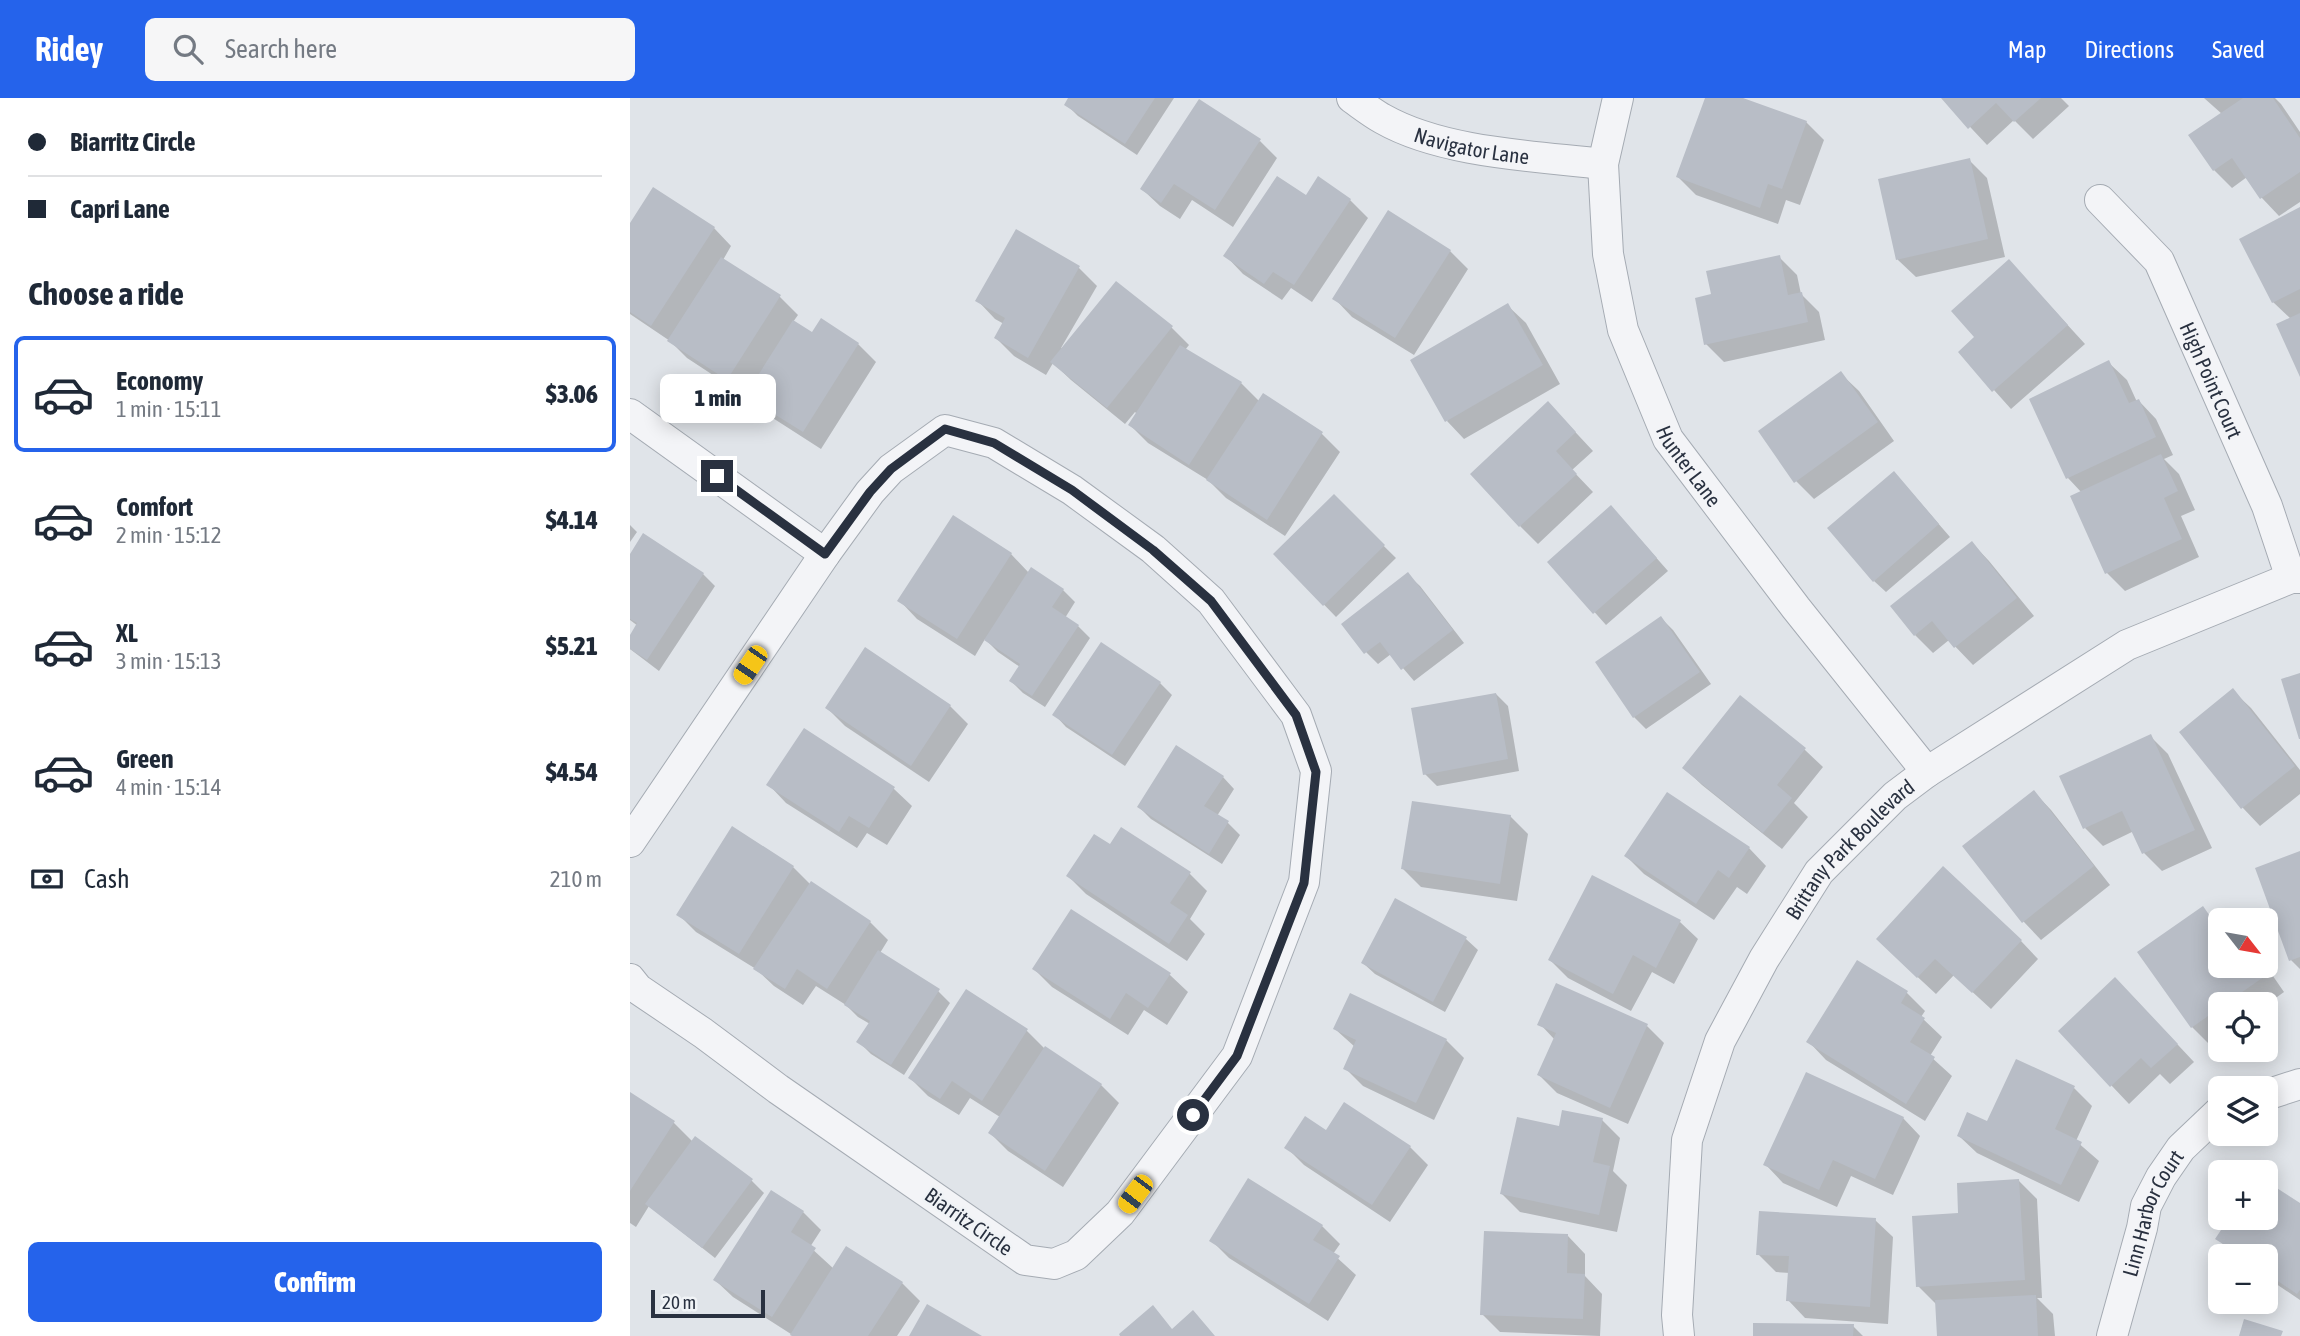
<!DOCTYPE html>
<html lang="en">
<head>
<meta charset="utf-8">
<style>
  :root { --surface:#fff; --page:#f6f6f7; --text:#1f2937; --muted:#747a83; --line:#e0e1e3; --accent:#2563eb }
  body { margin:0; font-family:"Asap Condensed",sans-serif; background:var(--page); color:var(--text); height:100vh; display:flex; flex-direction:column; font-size:26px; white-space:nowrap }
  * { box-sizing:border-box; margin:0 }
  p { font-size:23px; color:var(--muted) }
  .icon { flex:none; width:38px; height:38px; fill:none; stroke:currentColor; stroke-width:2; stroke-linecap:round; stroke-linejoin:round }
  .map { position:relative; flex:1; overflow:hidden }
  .panel { display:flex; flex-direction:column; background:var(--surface); width:630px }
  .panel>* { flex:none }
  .top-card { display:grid; align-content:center; height:154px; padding:0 28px; background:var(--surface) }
  .needle { width:46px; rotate:121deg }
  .tools { position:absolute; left:1578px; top:810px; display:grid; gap:14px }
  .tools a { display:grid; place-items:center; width:70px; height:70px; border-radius:10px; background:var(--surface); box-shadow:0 4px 18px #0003; font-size:35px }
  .scale { position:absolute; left:21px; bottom:18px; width:114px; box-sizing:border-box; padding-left:7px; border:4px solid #293140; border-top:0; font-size:19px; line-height:24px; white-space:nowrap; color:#293140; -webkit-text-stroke:5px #f0f3f6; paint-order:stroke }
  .end { position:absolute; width:32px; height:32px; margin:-16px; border:9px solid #293140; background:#fff; box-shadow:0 0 0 4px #fff }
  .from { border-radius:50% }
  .bubble { position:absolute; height:49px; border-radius:10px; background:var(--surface); box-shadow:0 4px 18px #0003; font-size:23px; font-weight:800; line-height:49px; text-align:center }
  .car { position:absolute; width:21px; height:42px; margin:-21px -10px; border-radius:9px; box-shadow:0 0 5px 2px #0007; background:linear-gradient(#f5c518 24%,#345 0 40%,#f5c518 0 76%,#345 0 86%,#f5c518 0) }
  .top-card b { display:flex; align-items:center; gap:24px; height:66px; font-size:26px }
  .top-card b+b { border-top:2px solid var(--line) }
  .top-card i { width:18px; height:18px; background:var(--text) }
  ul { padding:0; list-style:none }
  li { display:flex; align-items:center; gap:21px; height:116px; margin:0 14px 10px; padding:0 14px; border:4px solid transparent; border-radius:10px }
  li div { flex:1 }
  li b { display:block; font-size:26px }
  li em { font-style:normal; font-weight:800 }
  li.active { border-color:var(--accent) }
  li>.icon { width:63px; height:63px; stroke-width:1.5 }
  h2 { padding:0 28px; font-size:32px; line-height:84px }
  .pay { display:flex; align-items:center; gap:18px; height:77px; padding:0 28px; font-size:26px }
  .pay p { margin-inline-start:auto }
  .cta { display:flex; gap:14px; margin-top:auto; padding:14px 28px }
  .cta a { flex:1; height:80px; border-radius:10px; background:var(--accent); color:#fff; font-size:28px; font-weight:800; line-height:80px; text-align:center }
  header { display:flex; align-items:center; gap:42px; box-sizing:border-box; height:98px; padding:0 35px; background:var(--accent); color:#fff }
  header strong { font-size:33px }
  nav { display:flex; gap:38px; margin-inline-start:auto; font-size:24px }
  .search { width:490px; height:63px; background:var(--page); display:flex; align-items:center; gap:18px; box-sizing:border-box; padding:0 24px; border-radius:10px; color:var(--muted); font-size:26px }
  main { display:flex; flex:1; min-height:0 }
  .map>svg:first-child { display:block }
  .shadow { fill:#0003 }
  .building { fill:#b8bdc6 }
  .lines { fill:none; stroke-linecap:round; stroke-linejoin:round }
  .minor-casing { stroke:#a5abb3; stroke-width:32 }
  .minor { stroke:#f3f4f7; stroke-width:30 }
  .route { stroke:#293140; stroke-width:9 }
  .labels { text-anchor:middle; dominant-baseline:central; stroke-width:5; stroke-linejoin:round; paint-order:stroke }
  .street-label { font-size:21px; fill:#293140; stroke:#f0f3f6 }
</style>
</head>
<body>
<header>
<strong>Ridey</strong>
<div class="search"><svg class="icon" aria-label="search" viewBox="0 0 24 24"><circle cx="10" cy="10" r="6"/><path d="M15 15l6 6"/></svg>Search here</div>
<nav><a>Map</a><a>Directions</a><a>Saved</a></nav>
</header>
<main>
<section class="panel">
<div class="top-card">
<b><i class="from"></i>Biarritz Circle</b>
<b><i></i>Capri Lane</b>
</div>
<h2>Choose a ride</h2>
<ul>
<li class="active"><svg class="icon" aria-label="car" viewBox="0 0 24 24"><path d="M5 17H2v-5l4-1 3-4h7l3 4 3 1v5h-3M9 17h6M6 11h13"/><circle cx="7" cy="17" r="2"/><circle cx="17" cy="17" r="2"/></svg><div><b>Economy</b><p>1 min · 15:11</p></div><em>$3.06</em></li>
<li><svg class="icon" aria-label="car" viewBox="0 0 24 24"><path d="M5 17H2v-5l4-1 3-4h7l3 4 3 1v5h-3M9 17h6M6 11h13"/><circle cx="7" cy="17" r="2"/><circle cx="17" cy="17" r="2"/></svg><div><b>Comfort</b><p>2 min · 15:12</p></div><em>$4.14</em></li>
<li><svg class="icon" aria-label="car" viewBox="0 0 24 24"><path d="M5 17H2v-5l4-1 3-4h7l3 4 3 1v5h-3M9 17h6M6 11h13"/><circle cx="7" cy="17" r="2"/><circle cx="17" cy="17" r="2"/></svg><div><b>XL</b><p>3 min · 15:13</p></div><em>$5.21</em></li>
<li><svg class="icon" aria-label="car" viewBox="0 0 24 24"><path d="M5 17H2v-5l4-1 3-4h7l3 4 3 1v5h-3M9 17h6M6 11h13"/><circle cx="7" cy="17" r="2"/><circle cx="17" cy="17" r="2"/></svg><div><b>Green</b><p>4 min · 15:14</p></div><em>$4.54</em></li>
</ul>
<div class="pay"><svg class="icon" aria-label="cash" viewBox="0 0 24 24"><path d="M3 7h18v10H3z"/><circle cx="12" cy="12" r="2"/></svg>Cash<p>210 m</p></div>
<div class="cta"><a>Confirm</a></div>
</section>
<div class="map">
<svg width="1670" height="1238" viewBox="0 0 1670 1238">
  <rect width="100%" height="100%" fill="#e0e4e9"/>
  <path class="shadow" d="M441,0h103l-37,57 -59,-39 -12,-12z
    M1077,0h31l68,24 18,18 -24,65 -14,-5 -8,24 -82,-29 -18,-18z
    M1313,0h118l8,8 -36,33 -19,-19 -27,25z
    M1574,0h71l6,6 19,28v70l-21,14 -17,-18 -15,-21 -15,11 -18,-18 8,-56z
    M630,43l17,17 -44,69 -41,-27 -12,19 -20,-13 -18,-17z
    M1339,62l18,18 18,79 -89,20 -18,-17 -18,-79z
    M689,81l31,21 18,18 -56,84 -21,-14 -9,12 -39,-26 -17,-18 80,-59z
    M1670,111v163l-9,-53 -18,-17z
    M0,128l84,2 17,18 -8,14 57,37 18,18 -5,7 19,12 9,-13 37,23 18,18 -55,87 -56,-36 -19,-19 -1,2 -58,-38 -17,-17 -40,-27z
    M387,134l62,36 18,18 -36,62 110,-21 18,18 -4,5 56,33 18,18 4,-6 59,39 18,18 -55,84 -59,-38 -18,-18 -60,-37 -18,-18 7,-11 -2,-2 -10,12 -54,-44 -18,-17 -7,12 -32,-19 -18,-18 8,-14 -9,-5 -17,-18z
    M820,153l18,18 -54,86 -62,-38 -17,-18z
    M1149,159l18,18 4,19 18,18 6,28 -101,22 -18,-18 7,-48z
    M1379,163l76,83 -74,65 -51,-57 16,-14z
    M878,208l18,17 34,61 -96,55 -17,-18z
    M1479,265l18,17 10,22 2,-1 17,18 17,36 -9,4 15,15 16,36 -14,6 18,41 -74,34 -18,-18 -25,-80 -14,-15 -37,-78z
    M1211,276l18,17 35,50 -80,58 -18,-18z
    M935,323l28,30 -21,19 21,22 -55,52 -18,-18z
    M1275,387l45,52 -64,55 -12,-11z
    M704,399l62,61 -60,59 -61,-63z
    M993,422l45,51 -62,54 -56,-63z
    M0,427l7,7 -7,10z
    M1342,445l17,18 45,55 -61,49 -24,-25 -16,13 -18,-18z
    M381,456l18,19 34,17 12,12 -10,16 13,8 12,12 -45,69 -22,-14 -12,-12 9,-14 -22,-15 -13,-13 -10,17 -58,-37 -17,-18z
    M0,459l73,17 12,12 -56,85 -29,-22v-11l8,-12 -8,-6z
    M778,477l12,11 44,57 -50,38 -23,-27 -13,10 -12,-12z
    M1031,520l12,12 38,54 -65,45 -12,-12 -37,-54z
    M530,585l12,12 -47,71 -59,-39 -11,-12z
    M1603,593l18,17 49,62v24l-40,32 -17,-18 -62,-76z
    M866,596l12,12 11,65 -82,15 -12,-12z
    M1110,599l65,53 18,17 -29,36 14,14 -26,32 -80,-64 -18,-17z
    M320,608l18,18 -39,58 -84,-56 -18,-18z
    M1520,638l18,18 44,94 -50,23 -18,-18 -10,-22 -31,15 -18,-18z
    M593,679l11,12 -17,27 11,7 12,12 -18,29 -71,-45 -12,-12z
    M139,687l125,4 18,17 -25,39 -20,-12 -10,15 -71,-45z
    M1404,694l17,18 59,75 -69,55 -17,-18 -60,-76z
    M880,718l18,18 -11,67 -96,-14 -18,-18z
    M481,749l79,27 17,17 -17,28 15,15 -18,27 -101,-67 -18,-18z
    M1119,750l17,18 -19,28 -10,-7 -23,33 -70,-46 -18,-18z
    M1670,755v116l-9,-9z
    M163,769l18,18 59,37 18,18 -8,13 58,38 12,12 -46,72 -33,-21 -12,-12 11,-18 -12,-7 -12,-12 -30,-19 -13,19 -29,-19 -18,-17 -60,-37 -18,-18z
    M1572,810l19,18v40h45l18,26 -18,13 -45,-1v34l-11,7 -18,-18 -52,-75z
    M1050,824l18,17 -24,45 -22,-12 -21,39 -63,-33 -18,-18z
    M836,841l12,11 -33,62 -70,-38 -12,-11z
    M1391,843l17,18 -47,50 -37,-34 -18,19 -40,-37z
    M1228,865l49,30 18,18 -4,6 21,20 -12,19 22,20 -27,45 -99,-61 -17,-18z
    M404,871l136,6 18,17 -21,33 -23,-15 -16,25 -76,-48z
    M337,893l60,40 18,18 56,36 18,18 -56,84 -55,-36 -18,-18 10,-16 -30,-19 -11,17 -31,-19 -18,-18z
    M1503,899l61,65 -24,22 -10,-10 -31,30 -69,-73z
    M910,926l107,2 17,17 -36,81 -71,-31 -18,-18 16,-35z
    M705,931l111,11 18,18 -30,62 -71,-34 -18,-18 10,-21z
    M1444,990l18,18 -16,35 23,20 -20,41 -102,-49 -18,-17z
    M0,996l44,29 19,19 59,39 12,12 -49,65 -66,-52 -13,21 -6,-4z
    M1273,1020l17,18 -27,59 -42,-19 -14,31 -54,-24 -17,-18z
    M972,1022l18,18 -7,33 14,14 -10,47 -97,-20 -18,-18 59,-66z
    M696,1034l84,15 18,18 -38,57 -86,-57 -18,-18z
    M1389,1083l18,18 5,99h-5l16,16 2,22h-116l-2,-31 -19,-19 42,-71z
    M1670,1108v94l-34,-23v-21h-30l-19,-18 14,-20h35z
    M173,1114l18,18 -11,17 24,22 68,14 18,18 -23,35h-103l-61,-39 -18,-17z
    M1245,1122l18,17 -5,87 -83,-6 -17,-18 2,-27 -14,-1 -18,-18z
    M692,1128l18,18 -7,10 23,21 -28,46 -99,-63 -17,-17z
    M938,1138l17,18v22l17,18 -2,42 -100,-4 -18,-18z
    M1223,1228l10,10h-108z"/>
  <path class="building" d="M438,0h87l-30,46 -61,-39z
    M1075,0h38l64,23 -25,68 -14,-5 -8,24 -84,-31z
    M1311,0h100l-27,24 -18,-19 -28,26z
    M1613,0h30l27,40v34l-40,27 -28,-41 -19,13 -25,-36z
    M569,1l62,40 -46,71 -41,-26 -13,19 -21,-14z
    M1340,60l18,81 -92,21 -18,-81z
    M647,78l29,19 12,-19 33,23 -57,86 -21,-13 -9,12 -41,-28z
    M23,89l62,40 -64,99 -21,-14v-89z
    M1670,109v82l-28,14 -33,-64z
    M758,112l63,40 -56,88 -63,-39z
    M386,131l64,37 -52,92 -34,-20 11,-20 -30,-17z
    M1150,157l8,40 14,-3 6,30 -104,23 -9,-47 16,-4 -5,-23z
    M91,159l60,38 -54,85 -60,-39z
    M1379,161l59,66 -76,67 -34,-40 16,-15 -23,-26z
    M486,183l57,45 -66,82 -57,-46z
    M878,205l35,62 -98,57 -35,-62z
    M1670,215v64l-24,-53z
    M191,220l38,25 -56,89 -58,-36 48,-76 19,12z
    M550,247l62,37 -53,83 -61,-40z
    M1479,262l20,43 10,-4 17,38 -90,42 -37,-80z
    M1211,273l37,51 -84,61 -36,-52z
    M633,295l60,39 -56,88 -61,-40z
    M918,303l28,31 -20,19 21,23 -58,53 -49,-53z
    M1531,356l17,37 -14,7 18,41 -77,35 -35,-78z
    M1264,373l45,53 -66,58 -46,-54z
    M704,396l51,51 -62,61 -50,-52z
    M981,407l46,53 -64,56 -46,-52z
    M323,417l59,38 -55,86 -60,-38z
    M13,435l61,40 -57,87 -17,-11v-14l7,-12 -7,-4v-65z
    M1342,443l45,57 -63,50 -22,-27 -18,15 -24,-30z
    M401,469l33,22 -12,18 27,18 -47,71 -23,-15 11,-17 -36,-24z
    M778,474l45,58 -52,40 -21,-28 -16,12 -23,-30z
    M1031,518l39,56 -67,46 -38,-56z
    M471,544l60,40 -49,73 -60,-40z
    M235,549l86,58 -40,61 -86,-58z
    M1670,575v66h-1l-18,-60z
    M1603,590l62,78 -54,43 -62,-77z
    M866,595l12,66 -85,16 -12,-67z
    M1110,597l66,53 -29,37 15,13 -29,35 -81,-65z
    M174,630l91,59 -26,41 -20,-12 -10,16 -73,-47z
    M1521,636l44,96 -53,24 -20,-43 -39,18 -24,-53z
    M546,647l48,31 -20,30 25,15 -20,33 -72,-47z
    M1404,692l60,76 -72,57 -60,-77z
    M1037,694l83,55 -21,31 -11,-8 -22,34 -72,-48z
    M782,703l99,14 -11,69 -99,-15z
    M102,728l62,40 -55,88 -63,-39z
    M491,729l70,45 -21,31 18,12 -19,29 -103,-68 28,-42 16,10z
    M1670,753v106l-11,4 -34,-93z
    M1313,768l79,74 -50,53 -37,-34 -18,19 -41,-39z
    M962,777l89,45 -25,48 -23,-13 -20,39 -65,-34z
    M181,783l60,40 -44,68 -30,-20 -12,20 -32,-20z
    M765,800l72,39 -34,65 -72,-39z
    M1573,808l18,26v34h41l6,8 -43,30h-4v3l-30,21 -54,-76z
    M441,811l100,64 -23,35 -22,-15 -16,26 -78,-50z
    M248,852l62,39 -49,76 -35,-23 14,-21 -26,-16z
    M1227,862l51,31 -7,12 24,15 -15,24 25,15 -29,47 -100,-62z
    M1485,879l63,67 -27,24 -10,-10 -31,29 -52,-56z
    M926,885l92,41 -38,84 -73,-33 19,-42 -19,-8z
    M336,891l62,40 -46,72 -30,-20 -12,18 -32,-21z
    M720,895l97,46 -31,64 -73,-34 13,-29 -23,-11z
    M415,948l57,38 -57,87 -57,-38z
    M1386,961l59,27 -20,43 27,13 -21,43 -104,-49 10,-24 20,9z
    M1176,974l98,45 -29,62 -42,-19 -14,30 -56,-25z
    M0,994l45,29 -45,70z
    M714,1004l67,44 -39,59 -88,-57 21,-32 21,14z
    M932,1012l41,8 -10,44 17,4 -11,49 -99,-21 17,-77 42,9z
    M65,1038l58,43 -51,69 -57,-44z
    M618,1080l75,47 -10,15 27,16 -31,48 -100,-63z
    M1389,1081l6,101 -109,7 -4,-71 46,-3 -1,-30z
    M1639,1085l31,20v87l-3,4 -31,-21v-17h-24l-27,-17 14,-21h37v-30z
    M141,1092l33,21 -13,21 25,16 -44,69 -59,-37z
    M1129,1113l117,7 -6,89 -84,-6 3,-45 -33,-1z
    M854,1133l84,3 -1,39 18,1 -2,45 -103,-4z
    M216,1148l57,36 -35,54h-76l-2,-1z
    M1406,1197l2,41h-101l-2,-36z
    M297,1206l55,32h-73z
    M523,1207l19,24 21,-19 22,26h-95l-1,-2z
    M1614,1221l39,12 -2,5h-42z
    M1123,1225l101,1 -1,12h-100z"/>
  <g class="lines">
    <defs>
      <g id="minor">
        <path id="s1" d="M722,0c10,7 20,15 31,21 60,34 152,37 220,45"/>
        <path id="s2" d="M988,0l-15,66 5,90 15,76 45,109 128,169 131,164"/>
        <path id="s3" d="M1470,102l59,61 108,245 24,72"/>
        <path d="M0,316l195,140"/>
        <path d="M0,744l195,-288 45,-62 21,-23 54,-39 49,13 78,47 81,59 58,52 85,114 20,56 -12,111 -67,174 -117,157 -44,42 -22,9 -29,-4 -247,-171 -75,-56 -65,-44 -8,-10"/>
        <path d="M1636,997l34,-11"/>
        <path id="s4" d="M1049,1238l-2,-21 10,-175 33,-99 44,-82 55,-87 76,-76 32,-24 200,-127 164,-67h9"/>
        <path id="s5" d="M1482,1238l30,-108 4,-22 15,-29 20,-29 40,-38"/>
      </g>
    </defs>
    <use href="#minor" class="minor-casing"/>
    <use href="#minor" class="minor"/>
  </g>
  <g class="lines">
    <path class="route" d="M87,378l108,78 45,-62 21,-23 54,-40 49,14 78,47 81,60 58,51 85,114 20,57 -12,111 -67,173 -44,59"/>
  </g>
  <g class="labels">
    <g class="street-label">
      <text stroke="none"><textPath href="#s1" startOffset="131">Navigator Lane</textPath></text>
      <text stroke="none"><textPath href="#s3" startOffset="215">High Point Court</textPath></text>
      <text stroke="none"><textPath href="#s2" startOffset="387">Hunter Lane</textPath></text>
      <text stroke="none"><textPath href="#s4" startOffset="534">Brittany Park Boulevard</textPath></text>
      <text stroke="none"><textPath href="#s5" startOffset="130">Linn Harbor Court</textPath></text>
      <text transform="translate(339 1123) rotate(35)">Biarritz Circle</text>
    </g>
  </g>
</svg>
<div class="tools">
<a><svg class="needle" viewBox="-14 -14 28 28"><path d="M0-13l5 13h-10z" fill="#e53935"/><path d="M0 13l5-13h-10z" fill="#747a83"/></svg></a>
<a><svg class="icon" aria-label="locate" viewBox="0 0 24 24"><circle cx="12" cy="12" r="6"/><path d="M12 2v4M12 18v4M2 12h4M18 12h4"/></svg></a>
<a><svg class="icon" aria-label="layers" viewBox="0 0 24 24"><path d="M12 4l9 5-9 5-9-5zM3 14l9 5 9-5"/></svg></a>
<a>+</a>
<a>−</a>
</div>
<div class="scale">20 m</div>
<i class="end from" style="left:563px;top:1017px"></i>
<i class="end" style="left:87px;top:378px"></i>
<div class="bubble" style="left:30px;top:276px;width:116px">1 min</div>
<i class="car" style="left:120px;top:567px;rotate:214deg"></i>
<i class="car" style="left:505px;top:1096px;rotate:217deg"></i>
</div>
</main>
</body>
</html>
